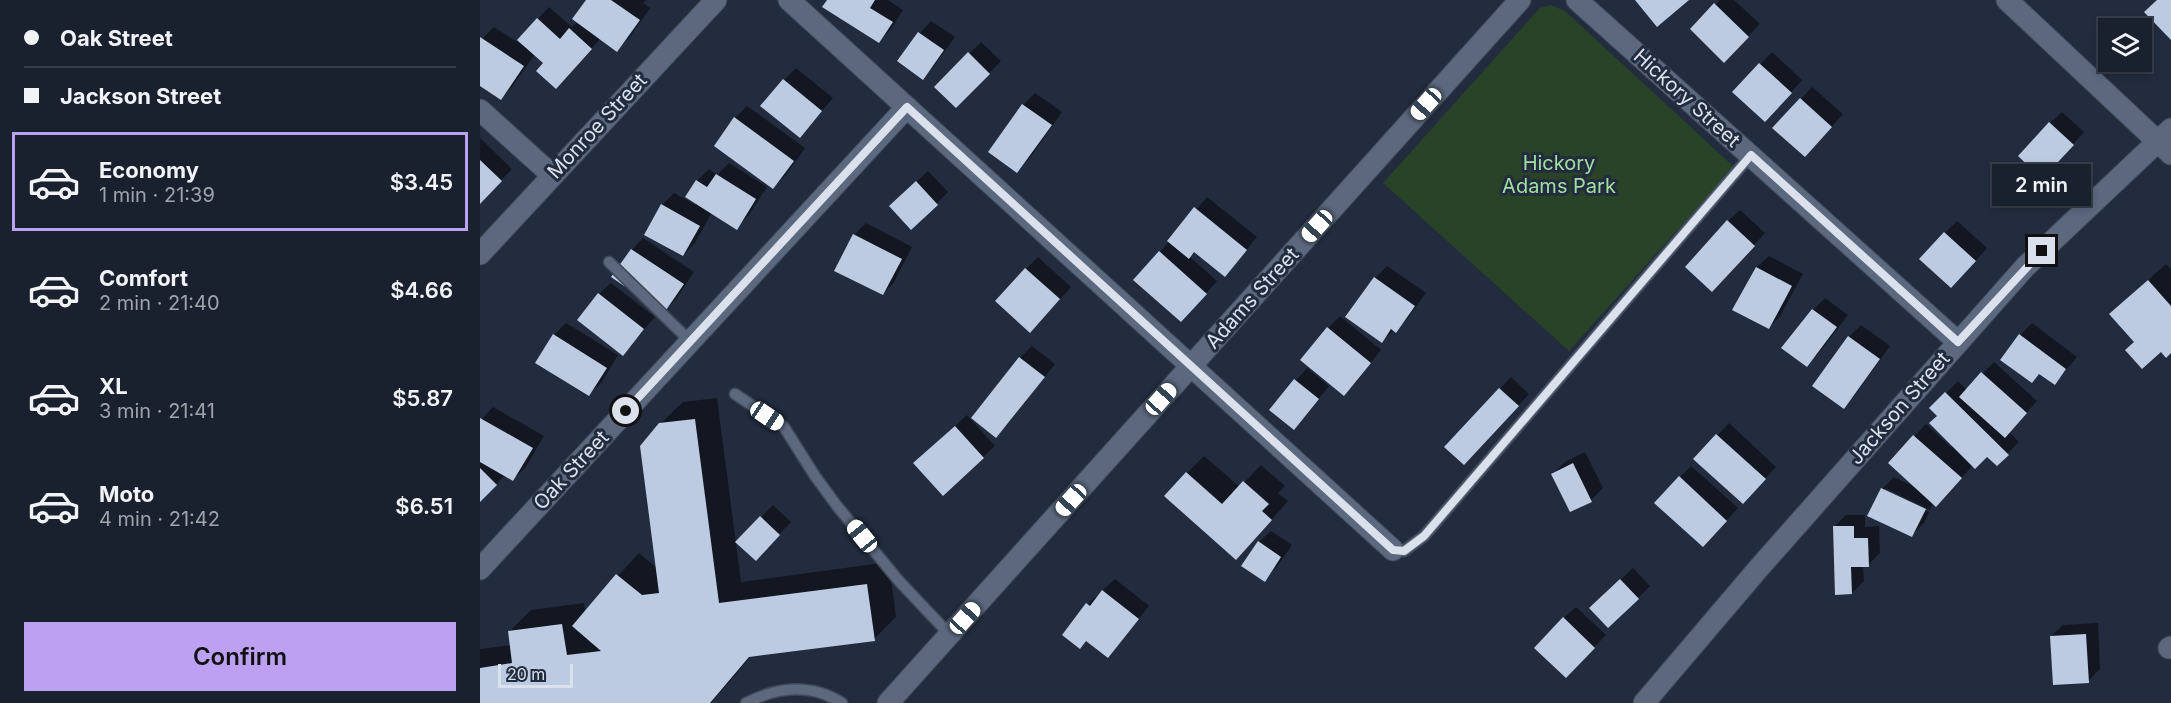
<!DOCTYPE html>
<html lang="en">
<head>
<meta charset="utf-8">
<style>
  :root { --surface:#1a212e; --page:#272e3a; --text:#f1f3f6; --muted:#9fa3aa; --line:#383e4a; --accent:#bca0f2 }
  body { margin:0; font-family:Inter,sans-serif; background:var(--page); color:var(--text); height:100vh; display:flex; flex-direction:column; font-size:22px; white-space:nowrap }
  * { box-sizing:border-box; margin:0 }
  p { font-size:20px; color:var(--muted) }
  .icon { flex:none; width:33px; height:33px; fill:none; stroke:currentColor; stroke-width:2; stroke-linecap:round; stroke-linejoin:round }
  .map { position:relative; flex:1; overflow:hidden }
  .details { display:flex; flex-direction:column; background:var(--surface); width:480px }
  .details>* { flex:none }
  .top-card { display:grid; align-content:center; height:132px; padding:0 24px; background:var(--surface) }
  .controls { position:absolute; left:1618px; top:18px; display:grid; gap:12px }
  .controls a { display:grid; place-items:center; width:54px; height:54px; border-radius:0px; background:var(--surface); box-shadow:0 3px 9px #0003,0 0 0 2px var(--line); font-size:30px }
  .scale { position:absolute; left:18px; bottom:15px; width:75px; box-sizing:border-box; padding-left:6px; border:3px solid #dae1ed; border-top:0; font-size:16px; line-height:21px; white-space:nowrap; color:#dae1ed; -webkit-text-stroke:4px #222c3e; paint-order:stroke }
  .end { position:absolute; width:27px; height:27px; margin:-14px; border:8px solid #dae1ed; background:#111; box-shadow:0 0 0 3px #111 }
  .from { border-radius:50% }
  .bubble { position:absolute; height:42px; border-radius:0px; background:var(--surface); box-shadow:0 3px 9px #0003,0 0 0 2px var(--line); font-size:20px; font-weight:600; line-height:42px; text-align:center }
  .car { position:absolute; width:18px; height:36px; margin:-18px -9px; border-radius:8px; box-shadow:0 0 4px 2px #0007; background:linear-gradient(#fff 24%,#345 0 40%,#fff 0 76%,#345 0 86%,#fff 0) }
  .top-card b { display:flex; align-items:center; gap:21px; height:57px; font-size:22px }
  .top-card b+b { border-top:2px solid var(--line) }
  .top-card i { width:15px; height:15px; background:var(--text) }
  ul { padding:0; list-style:none }
  li { display:flex; align-items:center; gap:18px; height:99px; margin:0 12px 9px; padding:0 12px; border:3px solid transparent; border-radius:0px }
  li div { flex:1 }
  li b { display:block; font-size:22px }
  li em { font-style:normal; font-weight:600 }
  li.active { border-color:var(--accent) }
  li>.icon { width:54px; height:54px; stroke-width:1.5 }
  .cta { display:flex; gap:12px; margin-top:auto; padding:12px 24px }
  .cta a { flex:1; height:69px; border-radius:0px; background:var(--accent); color:#111; font-size:24px; font-weight:600; line-height:69px; text-align:center }
  main { display:flex; flex:1; min-height:0 }
  .map>svg:first-child { display:block }
  .green { fill:#284328 }
  .shadow { fill:#0007 }
  .building { fill:#bdcbe2 }
  .lines { fill:none; stroke-linecap:round; stroke-linejoin:round }
  .lane-casing { stroke:#414959; stroke-width:13 }
  .street-casing { stroke:#414959; stroke-width:23 }
  .lane { stroke:#5b687d; stroke-width:10 }
  .street { stroke:#5b687d; stroke-width:21 }
  .route { stroke:#dae1ed; stroke-width:8 }
  .labels { text-anchor:middle; dominant-baseline:central; stroke-width:6; stroke-linejoin:round; paint-order:stroke }
  .street-label { font-size:20px; fill:#dae1ed; stroke:#222c3e }
  .park-label { font-size:20px; fill:#a1dfa1; stroke:#222c3e }
</style>
</head>
<body>
<main>
<section class="details">
<div class="top-card">
<b><i class="from"></i>Oak Street</b>
<b><i></i>Jackson Street</b>
</div>
<ul>
<li class="active"><svg class="icon" aria-label="car" viewBox="0 0 24 24"><path d="M5 17H2v-5l4-1 3-4h7l3 4 3 1v5h-3M9 17h6M6 11h13"/><circle cx="7" cy="17" r="2"/><circle cx="17" cy="17" r="2"/></svg><div><b>Economy</b><p>1 min · 21:39</p></div><em>$3.45</em></li>
<li><svg class="icon" aria-label="car" viewBox="0 0 24 24"><path d="M5 17H2v-5l4-1 3-4h7l3 4 3 1v5h-3M9 17h6M6 11h13"/><circle cx="7" cy="17" r="2"/><circle cx="17" cy="17" r="2"/></svg><div><b>Comfort</b><p>2 min · 21:40</p></div><em>$4.66</em></li>
<li><svg class="icon" aria-label="car" viewBox="0 0 24 24"><path d="M5 17H2v-5l4-1 3-4h7l3 4 3 1v5h-3M9 17h6M6 11h13"/><circle cx="7" cy="17" r="2"/><circle cx="17" cy="17" r="2"/></svg><div><b>XL</b><p>3 min · 21:41</p></div><em>$5.87</em></li>
<li><svg class="icon" aria-label="car" viewBox="0 0 24 24"><path d="M5 17H2v-5l4-1 3-4h7l3 4 3 1v5h-3M9 17h6M6 11h13"/><circle cx="7" cy="17" r="2"/><circle cx="17" cy="17" r="2"/></svg><div><b>Moto</b><p>4 min · 21:42</p></div><em>$6.51</em></li>
</ul>
<div class="cta"><a>Confirm</a></div>
</section>
<div class="map">
<svg width="1691" height="703" viewBox="0 0 1691 703">
  <rect width="100%" height="100%" fill="#222c3e"/>
  <path class="green" d="M1071,5l14,6 169,156 -165,184 -186,-168 157,-175z"/>
  <path class="shadow" d="M108,0h58l-3,3 7,5 -21,30 -12,12 -16,-12 -34,37 -22,-12 -10,-9 -23,33 -11,11 -21,-14v-43l14,-14 31,20 13,-28 11,-12 23,20 6,-6z
    M348,0h60l15,10 -12,19 -12,12z
    M1240,0h14l26,24 -36,37 -32,-32z
    M451,21l24,16 -21,29 -11,12 -24,-17 21,-28z
    M501,42l20,19 -45,45 -20,-19z
    M1292,52l30,28 -25,28 -43,-16z
    M316,68l37,30 -33,38 -16,-56z
    M1332,87l31,27 -26,29 -16,-44z
    M555,93l27,19 -33,47 -12,12 6,-66z
    M267,106l58,42 -20,28 -12,11 -38,-69z
    M1582,112l22,20 -30,33 -4,-42z
    M0,138l32,31 -32,33z
    M249,163l38,24 -19,29 -12,12 -24,-16 -17,31 -12,12 -37,-21 16,-29 12,-12 22,12 1,-24 12,-12 8,6z
    M448,171l20,21 -12,12 -33,-10z
    M727,197l50,40 -21,26 -41,-13 -6,6 28,25 -25,28 -32,-57z
    M1260,210l25,23 -41,45 4,-57z
    M1477,221l30,27 -24,27 -18,-42z
    M386,223l46,24 -18,35 -11,12 -29,-59z
    M163,238l51,34 -18,27 -12,12 -32,-61z
    M1289,256l34,18 -23,42 -11,12 -35,-19 23,-42z
    M558,257l33,30 -29,32 -16,-50z
    M1686,264l5,5v82l-35,-9 -7,-45z
    M907,266l39,27 -19,26 -26,22 -34,-24 28,-39z
    M131,283l44,34 -32,37 -24,-60z
    M1345,298l23,17 -30,39 -12,11 -22,-17 30,-39z
    M860,316l41,34 -26,32 -27,-54z
    M86,323l52,32 -17,28 -12,11 -35,-59z
    M1552,323l45,34 -22,26 -35,-48z
    M1381,325l29,21 -35,49 -11,12 5,-70z
    M552,346l23,18 -47,60 -12,12 24,-78z
    M1514,362l43,39 -28,31 10,10 -22,22 -10,-10 -14,11 -25,28 -14,9 -4,8 -45,-22v3l44,21 -5,11 -12,12 -43,-20 13,-26 12,-12 21,10 -25,-24 36,-39 25,23 2,-2 -14,-29 -8,-8 27,-27 9,9z
    M827,368l22,18 -24,30 -34,-7z
    M1031,377l18,17 -53,57 24,-62z
    M237,398l24,184 148,-20 7,55 -22,22 -122,16 -41,48h-231v-54l31,-4 -2,-13 22,-22 53,-7 1,9 54,-59 18,15 3,-144 23,-22z
    M13,407l51,29 -19,32 -12,11 -8,-4 -25,26v-80z
    M487,415l28,31 -12,11 -56,-5z
    M1249,423l47,44 -22,24 -59,-32z
    M1105,452l18,36 -12,12 -20,10 -18,-36 12,-12z
    M724,456l36,31 21,-22 24,21 -7,7 10,8 -35,40 -66,-68z
    M1211,466l47,42 -23,25 -35,-56z
    M293,505l18,17 -24,25 -30,-5z
    M1366,515h19v12l14,-1 1,27 -12,12h-5l1,16 -12,12 -18,-66z
    M791,531l21,14 -16,23 -12,12 -5,-38z
    M1153,568l17,18 -12,12 -35,-2z
    M635,579l34,27 -41,50 -21,-16 -7,7 8,-43z
    M1096,607l30,28 -40,41 -2,-58z
    M1618,623l2,46 -12,12 -37,-45 12,-11z"/>
  <path class="building" d="M106,0h25l29,20 -23,32 -45,-33z
    M347,0h48l-5,8 23,14 -14,21 -57,-36z
    M1155,0h54l-32,27z
    M1677,0h14v40l-27,-28z
    M1234,3l35,34 -25,26 -34,-34z
    M57,18l23,21 9,-11 23,21 -36,40 -20,-18 7,-8 -26,-23z
    M438,32l26,18 -21,30 -26,-19z
    M0,37l44,29 -23,34 -21,-14z
    M488,52l22,22 -34,34 -22,-21z
    M1279,63l33,30 -27,29 -33,-30z
    M303,79l39,32 -22,27 -40,-32z
    M1320,98l32,29 -27,30 -33,-29z
    M542,104l30,21 -35,48 -29,-21z
    M254,117l60,44 -21,28 -59,-43z
    M1569,122l25,23 -32,34 -24,-23z
    M0,160l22,21 -22,23z
    M236,174l40,25 -19,31 -52,-33 11,-17 11,7z
    M436,181l22,24 -27,25 -22,-24z
    M181,204l39,22 -17,30 -39,-21z
    M714,207l53,43 -22,27 -31,-25 -5,7 -22,-18z
    M1247,220l28,26 -43,46 -27,-25z
    M1464,232l32,29 -25,27 -32,-29z
    M373,234l49,25 -19,36 -49,-24z
    M151,249l53,35 -20,29 -53,-36z
    M679,251l48,43 -26,28 -48,-42z
    M1276,267l36,19 -23,43 -37,-19z
    M545,268l35,31 -30,34 -35,-32z
    M894,277l41,29 -19,27 -5,-4 -9,14 -37,-26z
    M1668,280l23,26v47l-5,5 -5,-6 -19,17 -17,-19 9,-8 -25,-28z
    M118,293l46,36 -21,27 -46,-36z
    M1332,309l25,18 -30,40 -26,-19z
    M847,327l44,36 -27,33 -44,-36z
    M73,334l54,34 -18,28 -54,-33z
    M1539,334l47,35 -11,16 -16,-11 -7,9 -32,-23z
    M1368,336l32,23 -36,50 -32,-23z
    M539,357l26,20 -49,61 -25,-20z
    M1501,372l46,41 -22,25 -46,-41z
    M814,379l25,20 -25,31 -25,-20z
    M1019,388l20,18 -55,59 -20,-18z
    M1465,392l64,63 -12,11 -10,-9 -12,12 -46,-46 8,-7 -8,-8z
    M0,418l53,30 -20,33 -33,-19z
    M215,419l24,184 148,-19 8,57 -126,16 -39,46h-230v-35l32,-5 -4,-32 54,-7 5,31 34,-4 -29,-25 44,-52 26,21 17,-2 -19,-147 19,-23z
    M475,426l29,32 -41,38 -30,-33z
    M1236,434l50,45 -23,25 -50,-45z
    M1433,435l49,43 -26,29 -48,-44z
    M1093,463l19,39 -22,10 -19,-38z
    M0,468l17,17 -17,17z
    M706,472l36,32 21,-23 26,23 -7,7 10,9 -36,40 -72,-64z
    M1199,476l48,45 -24,26 -49,-44z
    M1401,488l45,21 -14,28 -45,-21z
    M280,516l20,19 -24,26 -21,-19z
    M1353,526h21v12h14l1,29h-18l1,27 -17,1z
    M778,541l23,16 -16,25 -24,-16z
    M1140,579l19,20 -31,29 -19,-20z
    M622,590l37,29 -31,39 -22,-17 -6,8 -18,-14 24,-32 4,3z
    M1083,617l32,31 -29,30 -32,-30z
    M1606,634l3,49 -36,2 -3,-49z"/>
  <g class="lines">
    <defs>
      <path id="lane" d="M129,262l81,79
        M255,394l49,33 31,49 22,30 62,75 51,54
        M913,550l11,1 20,-15 327,-381
        M266,703c31,-16 65,-20 96,0"/>
      <path id="street" d="M309,0l604,550
        M1097,0l381,342
        M1527,0l164,154
        M0,110l72,65
        M0,254l236,-254
        M0,569l427,-462
        M1689,648l2,-1
        M408,703l632,-703
        M1164,703l114,-134 267,-302 146,-138"/>
    </defs>
    <use href="#lane" class="lane-casing"/>
    <use href="#street" class="street-casing"/>
    <use href="#lane" class="lane"/>
    <use href="#street" class="street"/>
  </g>
  <g class="lines">
    <path class="route" d="M146,411l281,-304 486,443 11,1 20,-15 327,-381 207,187 84,-91"/>
  </g>
  <g class="labels">
    <g class="street-label">
      <text transform="translate(1207 98) rotate(42)">Hickory Street</text>
      <text transform="translate(117 126) rotate(-47)">Monroe Street</text>
      <text transform="translate(772 298) rotate(-48)">Adams Street</text>
      <text transform="translate(1419 408) rotate(-49)">Jackson Street</text>
      <text transform="translate(91 470) rotate(-47)">Oak Street</text>
    </g>
    <g class="park-label">
      <text x="1079" y="163">Hickory<tspan x="1079" dy="23">Adams Park</tspan></text>
    </g>
  </g>
</svg>
<div class="controls">
<a><svg class="icon" aria-label="layers" viewBox="0 0 24 24"><path d="M12 4l9 5-9 5-9-5zM3 14l9 5 9-5"/></svg></a>
</div>
<div class="scale">20 m</div>
<i class="end from" style="left:146px;top:411px"></i>
<i class="end" style="left:1562px;top:251px"></i>
<div class="bubble" style="left:1512px;top:164px;width:99px">2 min</div>
<i class="car" style="left:946px;top:104px;rotate:222deg"></i>
<i class="car" style="left:837px;top:226px;rotate:222deg"></i>
<i class="car" style="left:681px;top:399px;rotate:42deg"></i>
<i class="car" style="left:287px;top:416px;rotate:124deg"></i>
<i class="car" style="left:591px;top:500px;rotate:222deg"></i>
<i class="car" style="left:382px;top:536px;rotate:321deg"></i>
<i class="car" style="left:485px;top:618px;rotate:42deg"></i>
</div>
</main>
</body>
</html>
